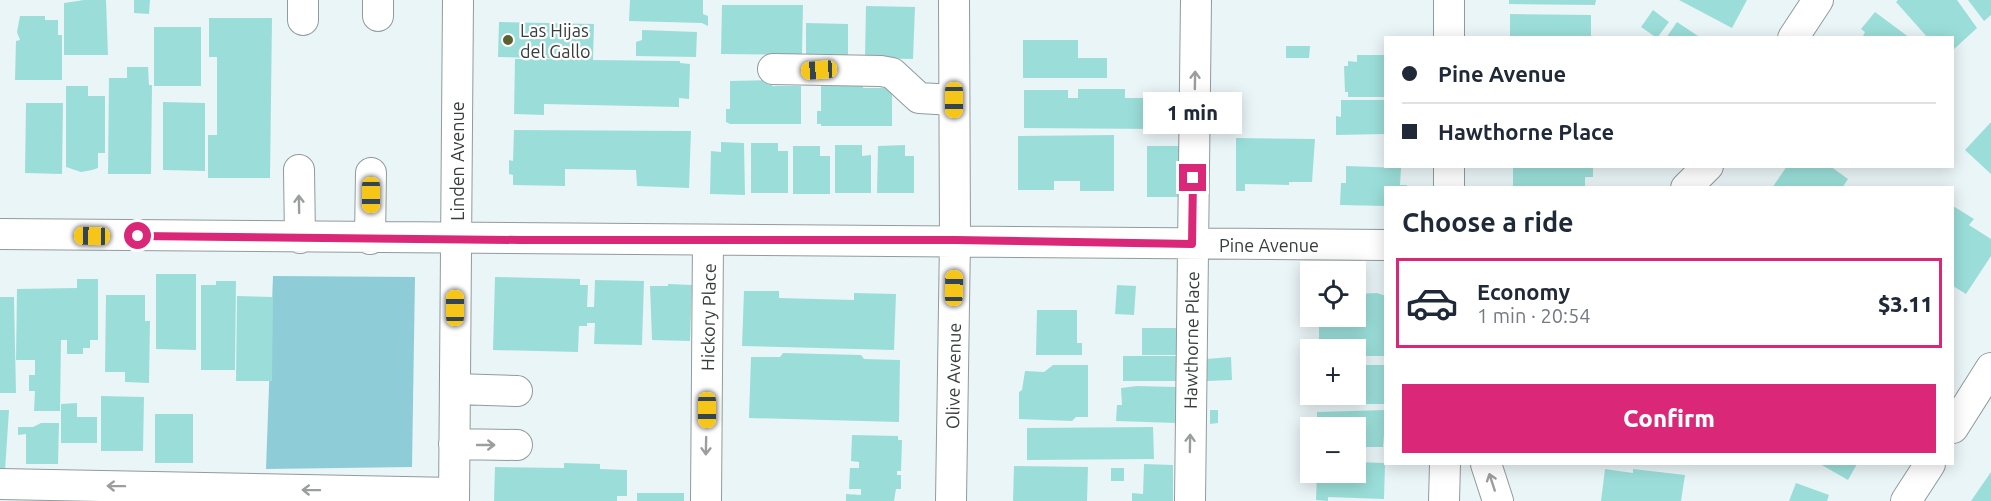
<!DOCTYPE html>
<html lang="en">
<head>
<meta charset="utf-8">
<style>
  :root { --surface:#fff; --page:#f2f2f3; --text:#1f2937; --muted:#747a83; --line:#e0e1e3; --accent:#db2777 }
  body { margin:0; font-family:Ubuntu,sans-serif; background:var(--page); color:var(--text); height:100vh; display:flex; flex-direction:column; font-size:22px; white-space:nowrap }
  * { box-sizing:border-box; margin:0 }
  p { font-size:20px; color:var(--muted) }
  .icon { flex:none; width:33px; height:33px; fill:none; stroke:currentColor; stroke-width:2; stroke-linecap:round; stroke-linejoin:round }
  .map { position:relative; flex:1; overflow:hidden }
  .panel { position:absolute; left:1384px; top:186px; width:570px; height:279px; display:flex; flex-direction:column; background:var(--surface); border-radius:0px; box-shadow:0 3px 15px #0003 }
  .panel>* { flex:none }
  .top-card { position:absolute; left:1384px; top:36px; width:570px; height:132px; border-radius:0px; box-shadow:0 3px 15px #0003; display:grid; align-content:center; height:132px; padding:0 18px; background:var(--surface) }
  .buttons { position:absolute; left:1300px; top:261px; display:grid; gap:12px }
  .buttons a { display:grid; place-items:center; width:66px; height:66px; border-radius:0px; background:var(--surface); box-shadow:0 3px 15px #0003; font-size:30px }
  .end { position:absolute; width:27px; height:27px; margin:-14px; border:8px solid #db2777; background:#fff; box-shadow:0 0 0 3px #fff }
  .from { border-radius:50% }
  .bubble { position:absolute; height:42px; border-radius:0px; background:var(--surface); box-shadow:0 3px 15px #0003; font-size:20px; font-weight:800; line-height:42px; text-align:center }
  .car { position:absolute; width:18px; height:36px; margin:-18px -9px; border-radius:8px; box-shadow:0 0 4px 2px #0007; background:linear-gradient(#f5c518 24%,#345 0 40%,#f5c518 0 76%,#345 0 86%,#f5c518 0) }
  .top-card b { display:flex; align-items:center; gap:21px; height:57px; font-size:22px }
  .top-card b+b { border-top:2px solid var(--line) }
  .top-card i { width:15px; height:15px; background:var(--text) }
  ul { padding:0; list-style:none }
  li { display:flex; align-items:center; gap:18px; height:90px; margin:0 12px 9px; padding:0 6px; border:3px solid transparent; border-radius:0px }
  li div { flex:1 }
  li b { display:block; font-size:22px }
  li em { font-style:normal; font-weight:800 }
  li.active { border-color:var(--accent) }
  li>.icon { width:54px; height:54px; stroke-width:1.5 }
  h2 { padding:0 18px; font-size:27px; line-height:72px }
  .action { display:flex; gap:12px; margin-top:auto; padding:12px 18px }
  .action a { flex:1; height:69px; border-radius:0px; background:var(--accent); color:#fff; font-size:24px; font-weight:800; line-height:69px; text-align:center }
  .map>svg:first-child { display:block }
  .green { fill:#8eccd8 }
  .building { fill:#9bded9 }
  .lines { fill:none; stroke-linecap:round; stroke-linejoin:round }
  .minor-casing { stroke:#919b9d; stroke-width:32 }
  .minor { stroke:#fff; stroke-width:30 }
  .oneway { stroke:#9c9e9e }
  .route { stroke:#db2777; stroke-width:8 }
  .poi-dot { fill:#5e612e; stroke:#fff; stroke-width:2 }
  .labels { text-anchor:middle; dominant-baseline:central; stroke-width:4.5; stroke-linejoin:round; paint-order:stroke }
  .poi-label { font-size:18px; fill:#383c3d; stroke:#fff; text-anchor:start }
  .street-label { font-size:18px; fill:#383c3d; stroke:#fff }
</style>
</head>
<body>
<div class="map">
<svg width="1991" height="501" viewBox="0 0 1991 501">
  <rect width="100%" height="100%" fill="#eaf5f7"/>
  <path class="green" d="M273,276l142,1 -3,190 -146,2z"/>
  <path class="building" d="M84,0h22l2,55h-44v-52z
    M134,0h16l-1,14 -15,-1z
    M630,0h73v14l5,2v10l-6,-3 -73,-2z
    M1509,0h87l-1,5 -86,-1z
    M1679,0h68l-15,28z
    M1898,0h59l20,28 -24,22v-12h-25l-32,-36z
    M1968,0h23v15l-7,6z
    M722,5h81l-1,50 -81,-1z
    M866,6l49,1 -2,52 -48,-1z
    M1653,10l16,12 -12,16 -16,-11z
    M1875,12l35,26h-48l3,-6 -4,-3z
    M1510,14l81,1v23h-81z
    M20,16h25v4h13v15h4v45h-47l1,-39 4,-1 -3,-8z
    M209,18h63l-2,160h-62v-43h9v-78h-8z
    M499,22l95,2 -1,36 87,1v2l10,1 -1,35 -10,-1v9l-135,-3v11l-30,-1 1,-55h61l-78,-2z
    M1677,22l24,16h-35z
    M806,23l42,1v32h-42z
    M154,27h47v59h-47z
    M642,30l55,2 -1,25 -60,-1v-14l6,-2z
    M1023,40h55v18h29v20h-84z
    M1286,46h24l-1,12h-23z
    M1357,55h29v42h-38v-5h-3l-1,-26h4v-5l9,1z
    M127,67h21l1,18h3l-1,89h-43l1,-96h18z
    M772,80v6h29v38h-71l-4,-2v-13h4v-28z
    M863,82v6h29v38h-71v-2h-4v-13h4v-28z
    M66,86h22v10h17v57h-7v15l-6,2 -11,2 -15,-5z
    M1078,89h47v9h30v31l-131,-1v-38h44v8h10z
    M1341,100h45v34l-50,1v-19l5,1z
    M163,102l42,1v68l-42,-1z
    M26,103h37l-1,71 -37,-1z
    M1991,122v52l-26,-24z
    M514,130l177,1 -2,57 -52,-2 -1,-16 -71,-1v17l-52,-1v-10l-4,-1v-14l4,1z
    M1114,135v56h-34v-10h-26v9h-36v-54z
    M1236,138l79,1 -3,43h-23v3l-44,-1v7h-9z
    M721,142l23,1 1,52 -35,-1 1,-43 10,1z
    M751,143h27v8h10v42h-37z
    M835,145h27v11l9,-1v38h-36z
    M905,145v11h9v37h-37l1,-47z
    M793,146h27v10h10v38h-37z
    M1147,146h34l-1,51h-33z
    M1346,166l55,2 -1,17h7l-1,3h-20v18l-46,-1 1,-22h5z
    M1513,166h80v11h-8v11h-72z
    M1787,166h43l18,13 -6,9h-70z
    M1953,206l21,13 -5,6 22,14v17l-25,38 -13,-8z
    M156,274h40v76l-40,-1z
    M495,277l85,2v6h8l-1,22h7l1,-27 49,1 -2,64 -48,-1 1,-21h-8v3h-8l-1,26 -85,-2z
    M77,279h21v61h-8v8h-7v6h-16v-14h-6l-1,71h-26l1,-20h-6v-16h6v-15h-19l1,-71 60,-1z
    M216,281h20l-1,89h-34v-85h15z
    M668,284l24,1 -2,56 -38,-1 -2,-54h18z
    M1117,285l19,1 -2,29 -19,-1z
    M744,291h35v7l75,2v-7l42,1 -2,56 -152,-4z
    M1377,293l9,3v60h-30v-6h-37v-34h37v-22z
    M106,295h39v26h5l-1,62 -24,-1v-10h-20z
    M237,296l36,1 -1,84h-36z
    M0,297h14l2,96h-16z
    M1037,310h40v33h5v12h-46z
    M1142,328h34v27h-34z
    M783,353l78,2 3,4 36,1 -1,62 -150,-4 2,-61h29z
    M1123,356h53v25h-53z
    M1231,357l1,23 -25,1 -1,-22z
    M1053,365h35v52h-12l-4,4 -53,-2v-27l3,-2 3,-19 19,1z
    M1356,365h30l-2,39h-59v-10h31z
    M1137,386l40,1 -1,36 -60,-2 1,-16h5l-1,-17z
    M101,396l43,1 -1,54h-42z
    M77,403v14h20v26h-36v-39z
    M0,410h9l-4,61h-5z
    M1210,410h8v13l-8,1z
    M1386,410l-3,37h-27v-19h-39v-16z
    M155,414h38v49h-38z
    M41,423h18l-1,41h-32v-30l-8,1v-8h15z
    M1153,427l1,32 -127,1v-32z
    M852,435l46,1v4h4l-1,31h-4v4h4v14h-5l-2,12h-48v-7l15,1v-6h-12l1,-21h9v-6l-8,-1z
    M1356,462l29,1 -1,36 -56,-2v4l-12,-1 1,-28h39z
    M564,463l36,1v5l27,1v26h-10v5h-123l1,-34 69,1z
    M1144,464l29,1v36h-41v-8l11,1z
    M1820,464h37l-9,16z
    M1014,466l74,1 -1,34h-74z
    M1111,468h13v13h-13z
    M1605,469l28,4v-4l52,6 -4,26h-80z
    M1991,472v29h-20z
    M1796,483l33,12 -2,6h-38z
    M637,493h47v8h-47z"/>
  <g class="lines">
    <defs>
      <path id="minor" d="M303,0v20
        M1449,0v38
        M378,16v-16
        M1793,38l25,-38
        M773,69l108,2 11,2 27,25 35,2
        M1449,166v22
        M299,170l1,68
        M1686,188l22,-22
        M0,234l1386,11
        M370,239l1,-66
        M455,389l62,2
        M1953,428l38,-60
        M454,444l63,1
        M1486,464l12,37
        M0,484l454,9
        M454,501l4,-501
        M706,501l2,-260
        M951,501l4,-261 -1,-240
        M1190,501l6,-501
        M1444,501l1,-37
        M1906,501l24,-37"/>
    </defs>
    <use href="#minor" class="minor-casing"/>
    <use href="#minor" class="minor"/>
  </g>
  <defs><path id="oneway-shaft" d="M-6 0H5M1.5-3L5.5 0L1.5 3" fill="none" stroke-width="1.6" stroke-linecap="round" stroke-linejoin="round" transform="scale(1.5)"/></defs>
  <g class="oneway">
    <use href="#oneway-shaft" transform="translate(1195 80) rotate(-89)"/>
    <use href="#oneway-shaft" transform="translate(299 204) rotate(-91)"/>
    <use href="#oneway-shaft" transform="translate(1190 443) rotate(-89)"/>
    <use href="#oneway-shaft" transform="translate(486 445)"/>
    <use href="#oneway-shaft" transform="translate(706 446) rotate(91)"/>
    <use href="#oneway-shaft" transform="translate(1492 482) rotate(-108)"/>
    <use href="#oneway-shaft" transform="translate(116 486) rotate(-179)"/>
    <use href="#oneway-shaft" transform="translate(311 490) rotate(-179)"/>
  </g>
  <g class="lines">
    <path class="route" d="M138,236l382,4h435l237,4 1,-66"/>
  </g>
  <circle class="poi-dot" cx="508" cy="40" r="6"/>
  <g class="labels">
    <g class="poi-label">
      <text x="520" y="30">Las Hijas<tspan x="520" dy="21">del Gallo</tspan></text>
    </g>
    <g class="street-label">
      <text transform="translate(457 161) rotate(-90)">Linden Avenue</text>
      <text x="1269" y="245">Pine Avenue</text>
      <text transform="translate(708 317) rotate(-89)">Hickory Place</text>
      <text transform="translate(1191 340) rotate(-89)">Hawthorne Place</text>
      <text transform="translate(953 376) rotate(-89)">Olive Avenue</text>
    </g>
  </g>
</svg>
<div class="buttons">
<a><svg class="icon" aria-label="locate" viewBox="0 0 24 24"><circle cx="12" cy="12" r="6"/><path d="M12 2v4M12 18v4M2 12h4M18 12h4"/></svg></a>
<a>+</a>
<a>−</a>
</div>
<i class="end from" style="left:138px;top:236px"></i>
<i class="end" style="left:1193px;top:178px"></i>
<div class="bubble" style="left:1143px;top:92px;width:99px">1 min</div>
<i class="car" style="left:819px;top:70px;rotate:266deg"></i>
<i class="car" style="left:954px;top:100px;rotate:180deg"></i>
<i class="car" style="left:371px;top:195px;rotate:180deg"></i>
<i class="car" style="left:92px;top:236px;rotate:271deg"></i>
<i class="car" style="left:954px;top:288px;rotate:1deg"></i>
<i class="car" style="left:455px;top:308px;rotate:0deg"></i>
<i class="car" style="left:707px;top:410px;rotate:180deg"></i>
<div class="top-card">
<b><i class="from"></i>Pine Avenue</b>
<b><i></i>Hawthorne Place</b>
</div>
<section class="panel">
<h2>Choose a ride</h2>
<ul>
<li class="active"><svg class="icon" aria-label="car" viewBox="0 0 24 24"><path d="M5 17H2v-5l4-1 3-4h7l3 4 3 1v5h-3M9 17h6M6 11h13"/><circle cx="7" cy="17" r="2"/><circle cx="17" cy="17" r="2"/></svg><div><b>Economy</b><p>1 min · 20:54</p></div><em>$3.11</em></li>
</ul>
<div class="action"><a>Confirm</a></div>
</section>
</div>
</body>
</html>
